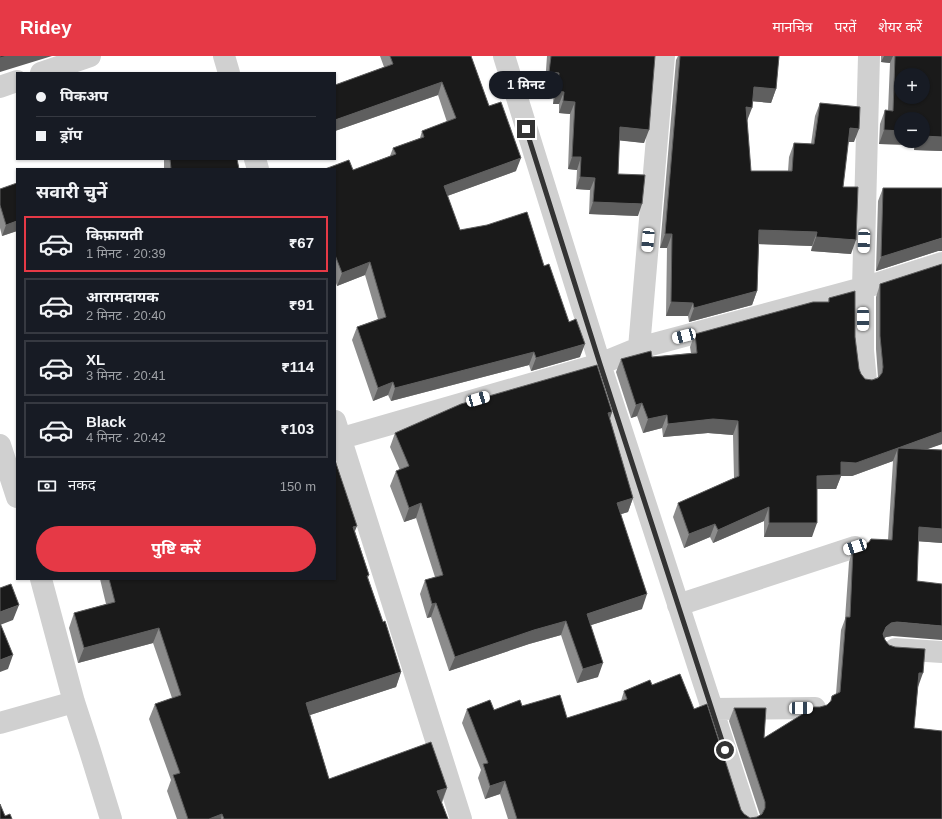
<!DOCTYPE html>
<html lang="hi">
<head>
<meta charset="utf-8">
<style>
  :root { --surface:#171b24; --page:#242831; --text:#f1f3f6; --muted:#9ea1a6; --line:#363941; --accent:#e63946 }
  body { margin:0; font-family:Arial,"Noto Sans Devanagari",sans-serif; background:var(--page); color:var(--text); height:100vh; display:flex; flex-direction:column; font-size:15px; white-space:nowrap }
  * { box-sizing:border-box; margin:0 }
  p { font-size:13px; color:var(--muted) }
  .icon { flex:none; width:22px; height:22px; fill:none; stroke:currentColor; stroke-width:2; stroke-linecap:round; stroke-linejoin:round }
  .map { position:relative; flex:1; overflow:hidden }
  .details { position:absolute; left:16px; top:112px; width:320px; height:412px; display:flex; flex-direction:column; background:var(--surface); border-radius:0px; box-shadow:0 1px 3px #0004 }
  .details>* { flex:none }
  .banner { position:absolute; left:16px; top:16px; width:320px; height:88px; border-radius:0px; box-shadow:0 1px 3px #0004; display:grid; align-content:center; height:88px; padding:0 20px; background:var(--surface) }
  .tools { position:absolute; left:894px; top:12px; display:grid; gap:8px }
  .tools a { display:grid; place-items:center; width:36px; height:36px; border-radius:50%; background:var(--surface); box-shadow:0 1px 3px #0004; font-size:20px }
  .end { position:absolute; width:18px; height:18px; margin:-9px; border:5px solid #333; background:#fff; box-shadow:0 0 0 2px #fff }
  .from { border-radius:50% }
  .bubble { position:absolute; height:28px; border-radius:14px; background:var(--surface); box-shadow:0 1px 3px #0004; font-size:13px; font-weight:700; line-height:28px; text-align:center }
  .car { position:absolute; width:12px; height:24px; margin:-12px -6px; border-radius:5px; box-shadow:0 0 3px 1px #0007; background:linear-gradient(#fff 24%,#345 0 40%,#fff 0 76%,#345 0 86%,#fff 0) }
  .banner b { display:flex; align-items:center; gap:14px; height:38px; font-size:15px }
  .banner b+b { border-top:1px solid var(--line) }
  .banner i { width:10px; height:10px; background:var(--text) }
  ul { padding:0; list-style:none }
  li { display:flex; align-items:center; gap:12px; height:56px; margin:0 8px 6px; padding:0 12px; border:2px solid var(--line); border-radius:0px }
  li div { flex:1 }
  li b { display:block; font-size:15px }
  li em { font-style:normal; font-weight:700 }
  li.active { border-color:var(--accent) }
  li>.icon { width:36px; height:36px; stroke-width:1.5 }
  h2 { padding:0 20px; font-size:18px; line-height:48px }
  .pay { display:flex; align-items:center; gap:10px; height:44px; padding:0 20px; font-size:15px }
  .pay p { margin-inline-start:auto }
  .primary-button { display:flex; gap:8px; margin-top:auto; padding:8px 20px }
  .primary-button a { flex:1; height:46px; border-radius:24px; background:var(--accent); color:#fff; font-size:16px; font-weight:700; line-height:46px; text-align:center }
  header { display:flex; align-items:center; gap:24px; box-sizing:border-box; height:56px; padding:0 20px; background:var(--accent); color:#fff }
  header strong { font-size:19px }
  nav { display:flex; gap:22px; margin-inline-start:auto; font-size:14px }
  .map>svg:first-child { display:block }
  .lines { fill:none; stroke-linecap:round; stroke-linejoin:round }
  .minor { stroke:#d0d0d0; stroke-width:22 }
  .wall { fill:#8c8c8c; fill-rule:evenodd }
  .shaded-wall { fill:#5f5f5f }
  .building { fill:#1a1a1a; stroke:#5f5f5f; fill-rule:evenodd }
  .route { stroke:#333; stroke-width:5 }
</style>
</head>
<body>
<header>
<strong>Ridey</strong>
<nav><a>मानचित्र</a><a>परतें</a><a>शेयर करें</a></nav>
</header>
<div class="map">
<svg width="942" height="763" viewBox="0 0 942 763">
  <rect width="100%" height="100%" fill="#fff"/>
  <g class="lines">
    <path class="minor" d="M224,0l5,17
      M504,0l96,308 148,455
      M41,17l49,-17
      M0,31l17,-6
      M255,103l3,10
      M639,292l25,-292
      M866,325l-3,-31v-62l6,-232
      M335,365l126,398
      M335,384l265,-76 39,-16 224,-60 79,-25
      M0,389l17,52
      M41,523l33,123 16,49 21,68
      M678,549l177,-58
      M895,593l47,3
      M712,653l103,-1
      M0,667l74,-21"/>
  </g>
  <path class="wall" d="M380,0h91l18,50 27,65 -69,25 13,34 84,36 36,91 -49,14 -2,-6 -138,36 -3,-6 -15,6 -21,-61 5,-13 21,-8 -13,-44 -28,11 -2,-6v-111l18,1 37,-14 3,-8 27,-10 2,-7 25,-9 -9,-27 -103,36v-46l49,-18z
    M547,0h108l-11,87 -25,-3 -1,34 20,42 -49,-2 1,-24 -14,-1 1,-19 -9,-1 2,-55 -11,-1v-9h-6l1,-19 -9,-1z
    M678,0h101l-3,33 -5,14 -19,-2 -5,19 4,51h37l1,-14 5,-14 17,1 4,-28 5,-13 34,39h-6l-5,45 8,67 -40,-3 1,-5 -53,-2 -2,47 -5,14 -63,17 -1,-6h-22l1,-68h-7l16,-188z
    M881,0h61v95l-28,-1v-5l-35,-1 1,-20 5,-14 3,1 2,-48 -9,-1zM923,63v22h-22z
    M164,103h73l2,10h-75z
    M883,132l55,63 -62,20 2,-70z
    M0,133l17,42 -15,5 -2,-8z
    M942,208v180l-16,5 16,1v93l-24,-2 -26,95 -6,1 -2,1 1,2 33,47 -4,41 28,91h-434l-8,-25 -15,5 -7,-21 3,-8 -19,-47 5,-14 27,1 28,-4 45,12 54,-17 3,-10 28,-6 42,24 47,101 3,4 6,4 7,-1 3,-2 -31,-94 5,-13 30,30 56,-31 7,-2 9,-11 5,-64 4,-11 4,-57 4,-13 35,-9 5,-79 -41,15h-11l-5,13h-19l-5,48h-48v-16l-51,22 -3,-6 -26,11 -11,-31 5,-14 56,-25 -1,-43 -25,-2 -45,4 -1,-9 -19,5 -6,-17 -6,2 -15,-46 5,-13 31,-2 39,-4 -1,-6 5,-13 133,-32 1,-4 26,39 4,32 2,5 4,5 7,1 6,-3 -2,-28v-52l4,-13z
    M612,356l-2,7 23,79 -5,14 -7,2 21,95 -51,16 7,52 -21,6 -16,-48 -32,9 -80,27 -18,-54 -4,1 -7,-24 5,-14 10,-3 -19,-59 -12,4 -14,-36 6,-15 4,-1 -10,-23 5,-14z
    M355,475l14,44 -1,3 15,44 18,50 -5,15 -86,28 19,64 118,9 -5,15 6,16h-271l-10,-28 4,-11 -22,-61 6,-15 17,-6 -19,-55 -75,20 -9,-35 5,-15 32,-9 -6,-25h235z"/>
  <path class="shaded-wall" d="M7,0h45l-52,16v-14z
    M884,0h9l-3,7 -9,-1z
    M549,16l10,1 -5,12 -9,-1z
    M442,26l-4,13 -103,36v-11z
    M754,31l22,2 -5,14 -22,-2z
    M557,35l7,1 -5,12h-6z
    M563,45l12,1 -5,12 -11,-1z
    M746,51l6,1 -5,13z
    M620,71l29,3 -5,13 -29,-3z
    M850,72l9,1 -5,13h-9z
    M884,74l17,1v10h15l-2,4 -35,-1z
    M923,80l19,1v14l-28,-1 3,-9h6z
    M572,101h9l-4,13 -9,-1z
    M521,102l-5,13 -77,28 5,-13z
    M580,121l15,1 -5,12 -14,-1z
    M593,146l49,2 -4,12 -49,-2z
    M17,165v10l-15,5 4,-11z
    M759,174l58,2 -5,14 -58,-2z
    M665,178h7l-5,14h-7z
    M816,181l40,3 -5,14 -40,-3z
    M942,182v13h-4l-62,20 5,-14z
    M370,206l-5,13 -28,11 5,-13z
    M757,235l-5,14 -63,17 5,-14z
    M671,246l22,1 -5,13h-22z
    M585,288l-5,13 -49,14 5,-13z
    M534,296l-5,13 -138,36 4,-13z
    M393,326l-5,13 -15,6 5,-13z
    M642,347l-5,13 -6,2 5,-13z
    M612,356l-5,14 1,-13z
    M667,359l-5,13 -19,5 5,-14z
    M713,363l25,2 -5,14 -25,-2 -45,4 5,-13z
    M942,376v12l-45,16 1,-12z
    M898,392l-5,13 -41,15h-11l-5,13h-24l5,-13 24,-14z
    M633,442l-5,14 -16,5 5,-14z
    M421,447l-5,15 -12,4 5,-14z
    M769,451l-5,14 -51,22 5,-13z
    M769,467h48l-5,14h-48z
    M715,468l-5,13 -26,11 5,-14z
    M357,470l-6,15 2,-14z
    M919,471l23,2v14l-28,-2z
    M647,538l-5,15 -60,19 5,-14z
    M436,547l-5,14 -4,1 5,-14z
    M19,549l-6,15 -13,5v-13z
    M566,565l-5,14 -32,9 -80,27 6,-14 79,-27z
    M897,566l45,4v14l-50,-4 -6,1 -5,4 5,-14 5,-4z
    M159,572l-6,15 -75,20 6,-15z
    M13,599l-5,14 -8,3v-12z
    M603,607l-5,14 -21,6 6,-14z
    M401,616l-5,15 -95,31 5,-15z
    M919,617h4l-5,14 -4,-1z
    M505,725l-5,13 -15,5 5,-13z
    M447,732l-6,15 -4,-12z
    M222,758l-1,5h-12z"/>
  <path class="building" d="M0,0h7l-7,2z
    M390,0h81l18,50 12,-4 20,56 -77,28 16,44 27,-5 40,-13 17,54 5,-2 20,58 7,-3 9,25 -49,14 -2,-6 -139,36 -2,-6 -15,6 -21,-61 29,-10 -16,-55 -28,11 -7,-18v-86h-10l24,-9 4,10 43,-16 -3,-6 31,-11 -2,-6 34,-13 -14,-36 -107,38v-35l58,-21z
    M551,0h104l-6,74 -29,-3 -2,47 27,1 -3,29 -49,-2 2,-24 -15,-1 1,-20h-9l3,-55 -12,-1 1,-9 -7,-1 2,-18 -10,-1z
    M680,0h99l-3,33 -22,-2 -2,21 -6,-1 5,64h41l2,-28 20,1 6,-41 40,4 -1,22 -9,-1 -7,59h15l-2,53 -40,-3 1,-5 -58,-2 -2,61 -63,17 -1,-5 -22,-1 1,-68h-7z
    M895,0h47v81l-19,-1v-17h-22v12l-17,-1 1,-20 8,1zM901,19h22v22h-22z
    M170,103h67l2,10h-68z
    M17,127v38l-11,4 -6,-20v-16z
    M883,132h59v50l-61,19z
    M942,208v168l-44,16 44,2v79l-23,-2 -2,54 25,3v42l-45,-4 -6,1 -5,4 -3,7 2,6 4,5 6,2 30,2 -2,24h-4l-5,55 28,3v88h-425l-12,-38 -15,5 -7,-22 5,-1 -21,-54 23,-9 4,10 26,-10 2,6 38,-11 7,23 60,-19 -3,-8 26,-11 2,5 28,-11 14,35 13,-5 34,106 3,4 6,4 7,-1 5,-3 3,-6v-6l-31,-94h32l-2,30 50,-31h6l7,-2 4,-4 1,-5 8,-4 6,-75h4l3,-68 11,-4 5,-3 2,-3 21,1 6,-92 -42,15 -15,-1v13l-24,1v47h-48v-16l-51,23 -3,-6 -26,10 -11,-31 61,-27 -1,-55 -25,-2 -45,5 -1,-9 -19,4 -6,-16 -6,2 -15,-46 30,-8 1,6 45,-4 -2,-19 118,-32h16v-4l26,-7v46l4,32 2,5 4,5 7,1 6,-2 4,-5 1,-6 -3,-31v-52z
    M597,309l15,47 -4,1 25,85 -16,5 30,91 -60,20 16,49 -20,6 -17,-48 -32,9 -79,27 -19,-54 -4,1 -7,-24 18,-5 -22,-72 -12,5 -13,-37 13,-5 -14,-33 66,-29z
    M335,404l22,66 -4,1 16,48 -2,1 16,46 2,-1 16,51 -95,31 23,76 102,-37 16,46 -10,3 11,28h-224l-2,-5 -13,5h-21l-15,-44 7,-2 -25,-69 26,-9 -22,-67 -75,20 -10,-35 41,-11 -6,-23h226z
    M11,528l8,21 -19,7v-24z
    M0,567l13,32 -13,5z
    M0,748l5,12 5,-2 2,5h-12z"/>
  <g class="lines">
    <path class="route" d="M526,73l74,235 125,386"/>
  </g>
</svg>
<div class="tools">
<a>+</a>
<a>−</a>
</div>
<i class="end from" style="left:725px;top:694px"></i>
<i class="end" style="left:526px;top:73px"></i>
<div class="bubble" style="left:489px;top:15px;width:74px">1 मिनट</div>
<i class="car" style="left:648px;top:184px;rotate:185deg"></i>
<i class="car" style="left:864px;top:185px;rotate:182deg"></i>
<i class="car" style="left:863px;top:263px;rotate:180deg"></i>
<i class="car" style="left:684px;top:280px;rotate:255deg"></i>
<i class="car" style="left:478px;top:343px;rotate:74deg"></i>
<i class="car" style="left:855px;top:491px;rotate:252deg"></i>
<i class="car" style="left:801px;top:652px;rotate:89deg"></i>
<div class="banner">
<b><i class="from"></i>पिकअप</b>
<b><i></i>ड्रॉप</b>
</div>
<section class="details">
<h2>सवारी चुनें</h2>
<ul>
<li class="active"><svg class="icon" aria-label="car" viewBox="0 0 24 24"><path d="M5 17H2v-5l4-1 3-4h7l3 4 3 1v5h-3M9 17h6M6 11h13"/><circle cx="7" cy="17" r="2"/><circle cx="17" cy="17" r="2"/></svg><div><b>किफ़ायती</b><p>1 मिनट · 20:39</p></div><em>₹67</em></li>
<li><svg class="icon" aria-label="car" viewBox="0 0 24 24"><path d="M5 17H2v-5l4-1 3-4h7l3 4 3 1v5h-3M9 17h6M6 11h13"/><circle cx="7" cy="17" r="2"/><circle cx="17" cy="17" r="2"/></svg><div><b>आरामदायक</b><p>2 मिनट · 20:40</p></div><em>₹91</em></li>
<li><svg class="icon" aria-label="car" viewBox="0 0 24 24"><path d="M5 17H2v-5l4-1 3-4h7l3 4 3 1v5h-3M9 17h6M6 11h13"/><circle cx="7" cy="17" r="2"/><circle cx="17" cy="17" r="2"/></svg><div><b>XL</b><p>3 मिनट · 20:41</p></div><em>₹114</em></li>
<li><svg class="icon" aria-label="car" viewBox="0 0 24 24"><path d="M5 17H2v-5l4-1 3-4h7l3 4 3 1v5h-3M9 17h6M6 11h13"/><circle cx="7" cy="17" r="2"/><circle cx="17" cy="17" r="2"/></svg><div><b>Black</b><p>4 मिनट · 20:42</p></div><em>₹103</em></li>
</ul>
<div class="pay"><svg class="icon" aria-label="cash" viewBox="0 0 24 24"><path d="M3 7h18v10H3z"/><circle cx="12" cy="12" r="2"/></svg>नकद<p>150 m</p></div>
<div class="primary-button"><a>पुष्टि करें</a></div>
</section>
</div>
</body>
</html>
